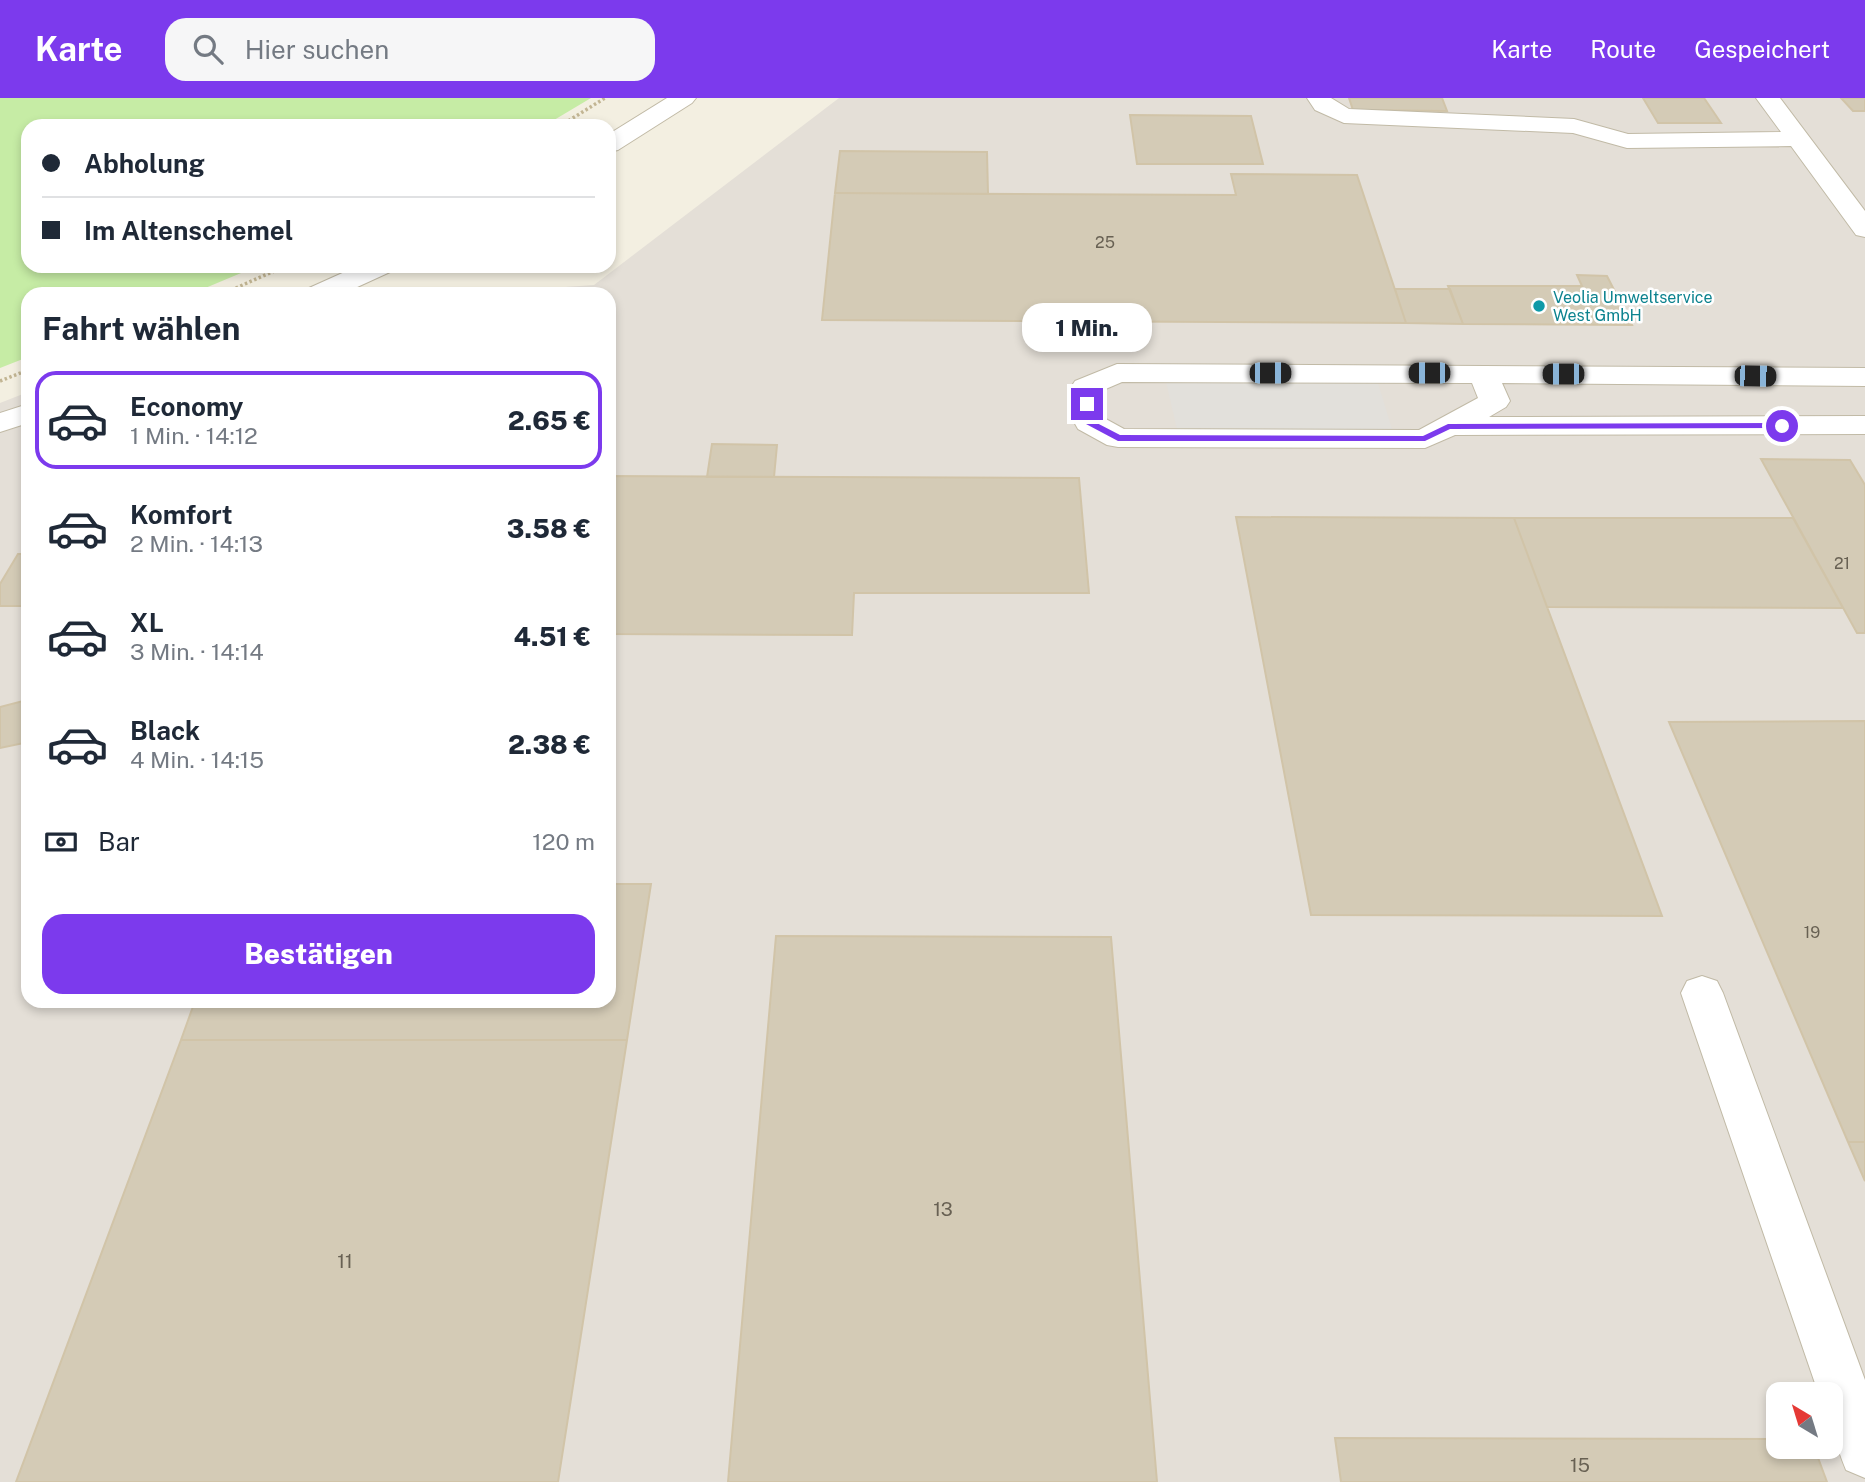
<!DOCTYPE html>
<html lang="de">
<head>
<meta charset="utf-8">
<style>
  :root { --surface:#fff; --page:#f6f6f7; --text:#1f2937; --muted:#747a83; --line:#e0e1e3; --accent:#7c3aed }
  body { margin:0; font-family:"Public Sans",sans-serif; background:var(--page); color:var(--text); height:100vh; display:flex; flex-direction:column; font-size:26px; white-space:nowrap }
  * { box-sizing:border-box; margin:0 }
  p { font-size:23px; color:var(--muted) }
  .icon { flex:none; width:38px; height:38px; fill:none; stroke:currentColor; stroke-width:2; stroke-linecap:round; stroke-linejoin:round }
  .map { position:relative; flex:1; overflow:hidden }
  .panel { position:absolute; left:21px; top:189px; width:595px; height:721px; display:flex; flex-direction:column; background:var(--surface); border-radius:21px; box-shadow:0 4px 10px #0003 }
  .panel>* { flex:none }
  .hud { position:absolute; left:21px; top:21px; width:595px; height:154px; border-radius:21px; box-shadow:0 4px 10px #0003; display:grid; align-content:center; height:154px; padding:0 21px; background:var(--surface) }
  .needle { width:46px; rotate:322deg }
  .controls { position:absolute; left:1766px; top:1284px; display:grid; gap:14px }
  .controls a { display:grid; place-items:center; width:77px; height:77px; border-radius:14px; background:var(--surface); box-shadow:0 4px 10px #0003; font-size:35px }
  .end { position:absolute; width:32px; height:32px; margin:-16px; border:9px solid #7c3aed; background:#fff; box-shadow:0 0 0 4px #fff }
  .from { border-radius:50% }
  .bubble { position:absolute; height:49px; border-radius:21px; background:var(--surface); box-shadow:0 4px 10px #0003; font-size:23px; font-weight:800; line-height:49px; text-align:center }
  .car { position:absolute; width:21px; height:42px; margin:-21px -10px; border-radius:9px; box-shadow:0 0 5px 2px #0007; background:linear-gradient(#222 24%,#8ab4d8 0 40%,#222 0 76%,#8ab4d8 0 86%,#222 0) }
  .hud b { display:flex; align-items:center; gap:24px; height:66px; font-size:26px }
  .hud b+b { border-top:2px solid var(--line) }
  .hud i { width:18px; height:18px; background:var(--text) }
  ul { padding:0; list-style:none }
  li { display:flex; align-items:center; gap:21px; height:98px; margin:0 14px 10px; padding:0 7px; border:4px solid transparent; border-radius:21px }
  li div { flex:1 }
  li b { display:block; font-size:26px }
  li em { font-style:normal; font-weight:800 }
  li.current { border-color:var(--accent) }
  li>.icon { width:63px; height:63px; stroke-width:1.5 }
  h2 { padding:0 21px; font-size:32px; line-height:84px }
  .pay { display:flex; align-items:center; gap:18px; height:77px; padding:0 21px; font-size:26px }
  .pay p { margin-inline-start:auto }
  .primary-button { display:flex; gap:14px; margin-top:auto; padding:14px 21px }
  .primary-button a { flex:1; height:80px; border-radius:21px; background:var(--accent); color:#fff; font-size:28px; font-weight:800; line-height:80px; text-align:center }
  header { display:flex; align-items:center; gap:42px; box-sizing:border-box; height:98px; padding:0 35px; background:var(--accent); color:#fff }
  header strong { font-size:33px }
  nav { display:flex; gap:38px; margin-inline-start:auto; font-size:24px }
  .search { width:490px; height:63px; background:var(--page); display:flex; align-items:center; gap:18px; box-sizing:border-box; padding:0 24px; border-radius:21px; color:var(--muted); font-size:26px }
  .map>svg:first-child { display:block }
  .industrial { fill:#e4dfd7; fill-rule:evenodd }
  .green { fill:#c6eca5 }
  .parking { fill:#e2e0db }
  .building { fill:#d4cbb6; stroke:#d1c4a8; stroke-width:2 }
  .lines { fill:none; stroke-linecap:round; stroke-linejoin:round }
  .minor-casing { stroke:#c1baa6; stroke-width:2 }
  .path { stroke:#c2b593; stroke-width:3.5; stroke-dasharray:2.5 2.5; stroke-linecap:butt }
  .minor { fill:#fff; fill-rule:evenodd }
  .route { fill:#7c3aed }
  .culture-dot { fill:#0f9aa8; stroke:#fff; stroke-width:2.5 }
  .labels { text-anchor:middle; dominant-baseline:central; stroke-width:5; stroke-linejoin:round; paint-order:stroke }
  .number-label { font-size:16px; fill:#686153 }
  .far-culture-label { font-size:16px; fill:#0d838f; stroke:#fff; text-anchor:start }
  .near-number-label { font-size:19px; fill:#686153 }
</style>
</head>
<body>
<header>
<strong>Karte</strong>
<div class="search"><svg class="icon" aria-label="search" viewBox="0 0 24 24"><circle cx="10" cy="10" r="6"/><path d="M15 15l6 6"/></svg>Hier suchen</div>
<nav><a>Karte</a><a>Route</a><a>Gespeichert</a></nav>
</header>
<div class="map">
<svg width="1865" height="1384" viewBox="0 0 1865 1384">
  <rect width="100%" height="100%" fill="#f3efe1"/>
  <path class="industrial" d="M839,0h1026v1384h-1865v-1079l28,-11v609h581v-707h-143l128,-9zM1778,1297h52v52h-52z"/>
  <path class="green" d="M0,0h591l-47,28h-516v140h230l-67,28h-163v63l-28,11z"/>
  <path class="parking" d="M1164,275h211l20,66 -216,-1z"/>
  <path class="building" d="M1349,0h93l5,13 -94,-1z
    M1643,0h61l17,25h-63z
    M1841,0h24v13h-12z
    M1130,17l121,1 12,48h-126z
    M840,53l147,1 1,42 -153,-1z
    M1231,76l126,1 49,148 -584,-3 13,-127 401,2z
    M1577,177l30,1 25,49 -169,-1 -15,-38h134z
    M1395,191h55l13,35 -57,-1z
    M712,346l65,1 -3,32h-67z
    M1761,361l89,1 15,25v148h-8z
    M609,378l470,2 10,115h-235l-2,42 -243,-1z
    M1236,419l278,1 148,398 -351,-1z
    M1514,420h279l50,90 -296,-1z
    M18,456h10v52h-28v-22z
    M23,603l1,42 -24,5v-41z
    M1865,623v421h-17l-179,-420z
    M609,786h42l-24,156h-446l14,-39h414z
    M776,838l335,1 46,545h-429z
    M181,942h446l-69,442h-542z
    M1848,1044h17v39z
    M1335,1340l443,1v8h36l13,35h-486z"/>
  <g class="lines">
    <defs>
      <path id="minor" d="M667,0h29l-4,5 -74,47 -9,2v-18z
        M1307,0h24l18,11 225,10 54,15 153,-2 -25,-34h24l85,113v26l-9,-2 -65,-89 -164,2 -54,-15 -229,-10 -29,-13z
        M358,168h36l-4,6 -48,22h-37l4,-6z
        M1117,266l748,4v18l-363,-3 8,18 -4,6 -17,10 376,-1v18l-410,1 -30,13 -307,-1 -11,-2 -29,-16 -4,-7 -3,-35 4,-6zM1122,284l350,1 6,15 -59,32 -295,-1 -20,-11 -3,-27z
        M28,306v19l-28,9v-19z
        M1702,878l15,5 6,12 142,387v98l-19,-8c-11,-28 -16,-45 -16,-75h-11l-138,-402 6,-12z"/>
    </defs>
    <use href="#minor" class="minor-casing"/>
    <path class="path" d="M560,28l45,-28
      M222,196l64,-28
      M0,283l28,-11"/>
    <use href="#minor" class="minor"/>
  </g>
  <path class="route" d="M1087,304l5,2 1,17 27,14 303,1 25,-12 334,-1 4,3 -4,2 -332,1 -25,12h-307l-32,-17 -3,-20z"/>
  <circle class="culture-dot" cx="1539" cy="208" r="7"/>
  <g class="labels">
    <g class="number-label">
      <text x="1105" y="144">25</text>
      <text x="1842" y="465">21</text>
      <text x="1812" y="834">19</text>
    </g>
    <g class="far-culture-label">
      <text x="1553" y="199">Veolia Umweltservice<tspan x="1553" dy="18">West GmbH</tspan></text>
    </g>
    <g class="near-number-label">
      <text x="943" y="1111">13</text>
      <text x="345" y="1163">11</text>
      <text x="1580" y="1367">15</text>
    </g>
  </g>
</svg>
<div class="controls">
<a><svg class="needle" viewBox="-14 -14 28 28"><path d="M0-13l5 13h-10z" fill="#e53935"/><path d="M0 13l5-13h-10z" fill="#747a83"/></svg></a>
</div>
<i class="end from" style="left:1782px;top:328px"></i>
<i class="end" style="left:1087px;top:306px"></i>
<div class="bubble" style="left:1022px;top:205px;width:130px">1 Min.</div>
<i class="car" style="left:1270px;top:275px;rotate:90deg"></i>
<i class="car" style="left:1429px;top:275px;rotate:270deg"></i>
<i class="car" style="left:1563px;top:276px;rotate:270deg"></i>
<i class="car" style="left:1755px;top:278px;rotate:91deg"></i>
<div class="hud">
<b><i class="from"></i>Abholung</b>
<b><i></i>Im Altenschemel</b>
</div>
<section class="panel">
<h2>Fahrt wählen</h2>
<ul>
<li class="current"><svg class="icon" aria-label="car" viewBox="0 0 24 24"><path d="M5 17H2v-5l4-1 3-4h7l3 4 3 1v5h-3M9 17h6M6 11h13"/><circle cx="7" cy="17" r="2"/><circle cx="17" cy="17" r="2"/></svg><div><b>Economy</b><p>1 Min. · 14:12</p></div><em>2.65 €</em></li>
<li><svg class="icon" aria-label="car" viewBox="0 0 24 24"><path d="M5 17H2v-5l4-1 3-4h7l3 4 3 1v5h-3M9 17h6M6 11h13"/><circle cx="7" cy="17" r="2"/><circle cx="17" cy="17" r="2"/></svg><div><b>Komfort</b><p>2 Min. · 14:13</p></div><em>3.58 €</em></li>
<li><svg class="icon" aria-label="car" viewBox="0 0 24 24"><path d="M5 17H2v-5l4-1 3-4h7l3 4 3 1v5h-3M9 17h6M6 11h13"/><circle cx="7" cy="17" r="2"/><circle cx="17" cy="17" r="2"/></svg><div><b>XL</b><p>3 Min. · 14:14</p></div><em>4.51 €</em></li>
<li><svg class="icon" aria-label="car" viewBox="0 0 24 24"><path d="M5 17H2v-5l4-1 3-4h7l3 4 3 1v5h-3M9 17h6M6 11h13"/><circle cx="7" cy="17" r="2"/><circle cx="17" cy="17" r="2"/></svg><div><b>Black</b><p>4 Min. · 14:15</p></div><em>2.38 €</em></li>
</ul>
<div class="pay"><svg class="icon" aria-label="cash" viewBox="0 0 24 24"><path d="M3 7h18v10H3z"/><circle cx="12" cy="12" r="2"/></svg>Bar<p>120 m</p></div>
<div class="primary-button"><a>Bestätigen</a></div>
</section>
</div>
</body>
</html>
